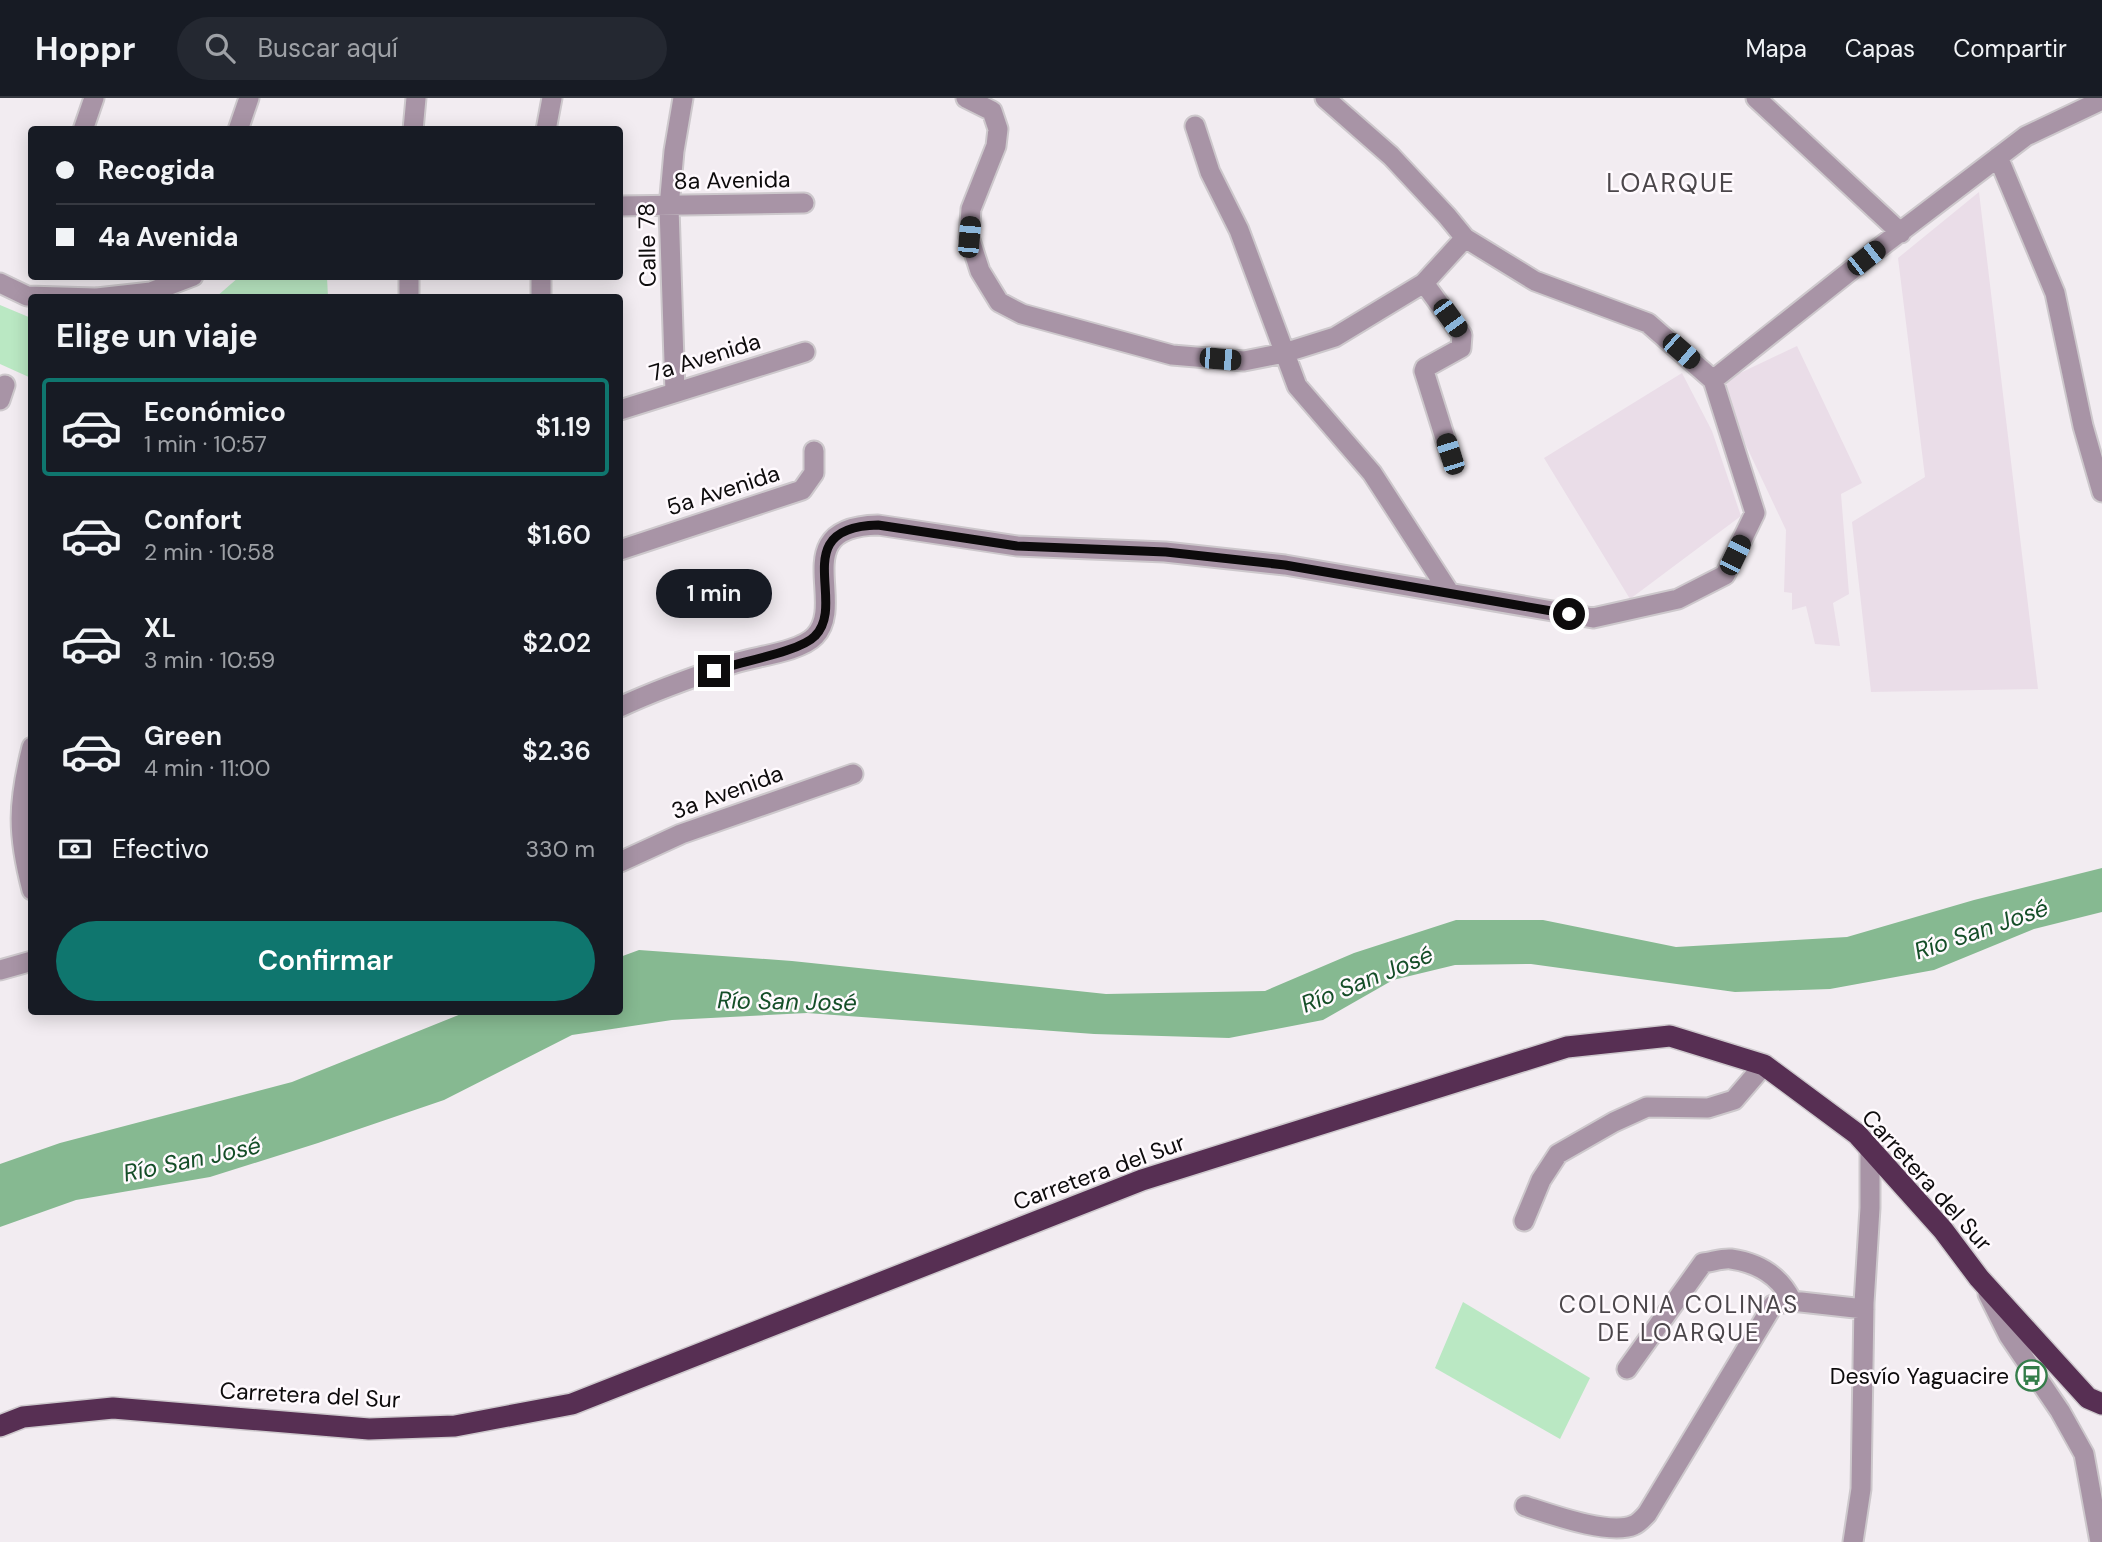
<!DOCTYPE html>
<html lang="es">
<head>
<meta charset="utf-8">
<style>
  :root { --surface:#171b24; --page:#242831; --text:#f1f3f6; --muted:#9ea1a6; --line:#363941; --accent:#0f766e }
  body { margin:0; font-family:"DM Sans",sans-serif; background:var(--page); color:var(--text); height:100vh; display:flex; flex-direction:column; font-size:26px; white-space:nowrap }
  * { box-sizing:border-box; margin:0 }
  p { font-size:23px; color:var(--muted) }
  .icon { flex:none; width:38px; height:38px; fill:none; stroke:currentColor; stroke-width:2; stroke-linecap:round; stroke-linejoin:round }
  .map { position:relative; flex:1; overflow:hidden }
  .sheet { position:absolute; left:28px; top:196px; width:595px; height:721px; display:flex; flex-direction:column; background:var(--surface); border-radius:7px; box-shadow:0 4px 18px #0003 }
  .sheet>* { flex:none }
  .guide { position:absolute; left:28px; top:28px; width:595px; height:154px; border-radius:7px; box-shadow:0 4px 18px #0003; display:grid; align-content:center; height:154px; padding:0 28px; background:var(--surface) }
  .end { position:absolute; width:32px; height:32px; margin:-16px; border:9px solid #0d0b0c; background:#fff; box-shadow:0 0 0 4px #fff }
  .from { border-radius:50% }
  .bubble { position:absolute; height:49px; border-radius:24px; background:var(--surface); box-shadow:0 4px 18px #0003; font-size:23px; font-weight:600; line-height:49px; text-align:center }
  .car { position:absolute; width:21px; height:42px; margin:-21px -10px; border-radius:9px; box-shadow:0 0 5px 2px #0007; background:linear-gradient(#222 24%,#8ab4d8 0 40%,#222 0 76%,#8ab4d8 0 86%,#222 0) }
  .guide b { display:flex; align-items:center; gap:24px; height:66px; font-size:26px }
  .guide b+b { border-top:2px solid var(--line) }
  .guide i { width:18px; height:18px; background:var(--text) }
  ul { padding:0; list-style:none }
  li { display:flex; align-items:center; gap:21px; height:98px; margin:0 14px 10px; padding:0 14px; border:4px solid transparent; border-radius:7px }
  li div { flex:1 }
  li b { display:block; font-size:26px }
  li em { font-style:normal; font-weight:600 }
  li.on { border-color:var(--accent) }
  li>.icon { width:63px; height:63px; stroke-width:1.5 }
  h2 { padding:0 28px; font-size:32px; line-height:84px }
  .pay { display:flex; align-items:center; gap:18px; height:77px; padding:0 28px; font-size:26px }
  .pay p { margin-inline-start:auto }
  .action { display:flex; gap:14px; margin-top:auto; padding:14px 28px }
  .action a { flex:1; height:80px; border-radius:42px; background:var(--accent); color:#fff; font-size:28px; font-weight:600; line-height:80px; text-align:center }
  header { display:flex; align-items:center; gap:42px; box-sizing:border-box; height:98px; padding:0 35px; background:var(--surface); border-bottom:2px solid var(--line) }
  header strong { font-size:33px }
  nav { display:flex; gap:38px; margin-inline-start:auto; font-size:24px }
  .search { width:490px; height:63px; background:var(--page); display:flex; align-items:center; gap:18px; box-sizing:border-box; padding:0 24px; border-radius:38px; color:var(--muted); font-size:26px }
  .map>svg:first-child { display:block }
  .built { fill:#eadde8 }
  .green { fill:#bae8c3 }
  .water { fill:#86b991 }
  .lines { fill:none; stroke-linecap:round; stroke-linejoin:round }
  .street-casing { stroke:#cdc8cc; stroke-width:23 }
  .highway-casing { stroke:#cdc8cc; stroke-width:24 }
  .street { stroke:#a894a6; stroke-width:19 }
  .highway { stroke:#572f53; stroke-width:21 }
  .route { stroke:#0d0b0c; stroke-width:9 }
  .labels { text-anchor:middle; dominant-baseline:central; stroke-width:5; stroke-linejoin:round; paint-order:stroke }
  .street-label { font-size:23px; fill:#0d0b0c; stroke:#fffafe }
  .poi-label { font-size:23px; fill:#0d0b0c; stroke:#fffafe; text-anchor:end }
  .water-label { font-size:24px; font-style:italic; fill:#154e28; stroke:#fffafe }
  .neighbourhood-label { font-size:24px; letter-spacing:2px; fill:#4b464a; stroke:#fffafe }
  .quarter-label { font-size:26px; letter-spacing:2px; fill:#4b464a; stroke:#fffafe }
</style>
</head>
<body>
<header>
<strong>Hoppr</strong>
<div class="search"><svg class="icon" aria-label="search" viewBox="0 0 24 24"><circle cx="10" cy="10" r="6"/><path d="M15 15l6 6"/></svg>Buscar aquí</div>
<nav><a>Mapa</a><a>Capas</a><a>Compartir</a></nav>
</header>
<div class="map">
<svg width="2102" height="1444" viewBox="0 0 2102 1444">
  <rect width="100%" height="100%" fill="#f2ecf1"/>
  <path class="built" d="M1979,94l59,497 -167,3 -19,-170 73,-45 -27,-219z
    M1797,248l65,137 -21,11 8,100 -16,9 7,43 -25,-2 -9,-38 -14,4v-17l-8,-1 2,-62 -69,-146z
    M1682,275l30,58 29,85 -111,83 -86,-141z"/>
  <path class="green" d="M239,179h88l1,20h-112z
    M0,207l31,13v60l-31,-14z
    M1463,1204l127,76 -30,61 -125,-71z"/>
  <path class="water" d="M2102,770v44l-68,17 -100,41 -104,19 -95,3 -204,-28 -76,1 -62,15 -70,40 -94,18 -135,-4 -287,-21 -135,7 -100,15 -128,65 -126,43 -108,34 -134,23 -76,27v-63l60,-21 232,-61 174,-70h154v-55l19,-7 153,11 314,33 159,-3 89,-38 102,-33h87l133,27 171,-10 127,-37z"/>
  <g class="lines">
    <defs>
      <path id="street" d="M966,0l26,13 6,18 -2,17 -25,63 -2,28 11,34 19,31 23,12 150,41 72,6 40,-8 51,-16 89,-54 41,-45
        M1756,0l145,135
        M1195,28l15,46 29,58 58,156 75,87 77,119
        M83,32l11,-32
        M238,32l11,-32
        M413,32l3,-32
        M546,32l6,-32
        M1998,59l57,136 28,133 19,66
        M620,108l184,-3
        M409,178v22
        M0,185l27,13 68,2
        M1424,185l38,52 -1,13 -36,20 -1,3 26,83
        M97,200l54,-6 42,-16
        M541,200v-22
        M1713,282l166,-132 147,-112 76,-36
        M675,294l-6,-185 5,-56 9,-53
        M0,302l5,-15
        M620,312l185,-58
        M620,452l182,-60 12,-17v-22
        M620,609c36,-17 76,-31 115,-44 22,-7 65,-11 80,-27 32,-34 -29,-109 63,-111l139,21 148,6 120,13 308,53 85,-19 47,-24 30,-62 -42,-133 -65,-57 -113,-42 -70,-43 -18,-22 -56,-60 -66,-58
        M32,649c-14,56 -15,86 0,143
        M620,764l61,-28 172,-60
        M0,872l32,-9
        M1524,1123l17,-41 17,-26 56,-32 33,-15 61,1 26,-8 30,-35
        M1988,1196l21,42 51,75 24,43 16,88
        M1627,1271l76,-106c9,-1 20,-5 28,-4 28,4 49,17 61,42
        M1525,1408c25,8 85,30 109,19 5,-2 9,-7 13,-11l126,-209 19,-4 72,8
        M1853,1444l8,-53 3,-186 6,-95v-59"/>
      <path id="highway" d="M0,1328l23,-9 90,-9 256,21 86,-3 117,-22 570,-224 425,-133 103,-11 94,29 93,69 86,96 36,48 109,120 14,6"/>
    </defs>
    <use href="#street" class="street-casing"/>
    <use href="#highway" class="highway-casing"/>
    <use href="#street" class="street"/>
    <use href="#highway" class="highway"/>
  </g>
  <g class="lines">
    <path class="route" d="M714,573c24,-9 86,-19 101,-35 33,-33 -29,-109 63,-111l139,21 149,6 119,13 284,49"/>
  </g>
  <defs>
    <symbol id="bus-ring" viewBox="-11 -11 22 22"><circle r="9.5" fill="#fffafe" stroke="#347d4a" stroke-width="1.5"/><path d="M-5-6H5V4H4V6H2V4H-2V6H-4V4H-5ZM-3.5-4V0h7V-4ZM-3.5 1.2v1.5H-2V1.2ZM2 1.2v1.5H3.5V1.2Z" fill="#347d4a"/></symbol>
  </defs>
  <g fill-rule="evenodd">
    <use href="#bus-ring" x="2014" y="1260" width="35" height="35"/>
  </g>
  <g class="labels">
    <g class="street-label">
      <text transform="translate(732 82) rotate(-1)">8a Avenida</text>
      <text transform="translate(647 147) rotate(-91)">Calle 78</text>
      <text transform="translate(705 259) rotate(-17)">7a Avenida</text>
      <text transform="translate(723 392) rotate(-18)">5a Avenida</text>
      <text transform="translate(727 694) rotate(-20)">3a Avenida</text>
      <text transform="translate(1099 1074) rotate(-20)">Carretera del Sur</text>
      <text transform="translate(1927 1082) rotate(48)">Carretera del Sur</text>
      <text transform="translate(310 1297) rotate(3)">Carretera del Sur</text>
    </g>
    <g class="poi-label">
      <text x="2009" y="1278">Desvío Yaguacire</text>
    </g>
    <g class="water-label">
      <text transform="translate(1981 831) rotate(-19)">Río San José</text>
      <text transform="translate(1367 881) rotate(-22)">Río San José</text>
      <text transform="translate(787 903) rotate(1)">Río San José</text>
      <text transform="translate(192 1061) rotate(-12)">Río San José</text>
    </g>
    <g class="neighbourhood-label">
      <text x="1679" y="1206">COLONIA COLINAS<tspan x="1679" dy="28">DE LOARQUE</tspan></text>
    </g>
    <g class="quarter-label">
      <text x="1671" y="85">LOARQUE</text>
    </g>
  </g>
</svg>
<i class="end from" style="left:1569px;top:516px"></i>
<i class="end" style="left:714px;top:573px"></i>
<div class="bubble" style="left:656px;top:471px;width:116px">1 min</div>
<i class="car" style="left:969px;top:139px;rotate:5deg"></i>
<i class="car" style="left:1866px;top:160px;rotate:52deg"></i>
<i class="car" style="left:1450px;top:220px;rotate:144deg"></i>
<i class="car" style="left:1681px;top:253px;rotate:131deg"></i>
<i class="car" style="left:1220px;top:261px;rotate:95deg"></i>
<i class="car" style="left:1450px;top:356px;rotate:342deg"></i>
<i class="car" style="left:1735px;top:457px;rotate:26deg"></i>
<div class="guide">
<b><i class="from"></i>Recogida</b>
<b><i></i>4a Avenida</b>
</div>
<section class="sheet">
<h2>Elige un viaje</h2>
<ul>
<li class="on"><svg class="icon" aria-label="car" viewBox="0 0 24 24"><path d="M5 17H2v-5l4-1 3-4h7l3 4 3 1v5h-3M9 17h6M6 11h13"/><circle cx="7" cy="17" r="2"/><circle cx="17" cy="17" r="2"/></svg><div><b>Económico</b><p>1 min · 10:57</p></div><em>$1.19</em></li>
<li><svg class="icon" aria-label="car" viewBox="0 0 24 24"><path d="M5 17H2v-5l4-1 3-4h7l3 4 3 1v5h-3M9 17h6M6 11h13"/><circle cx="7" cy="17" r="2"/><circle cx="17" cy="17" r="2"/></svg><div><b>Confort</b><p>2 min · 10:58</p></div><em>$1.60</em></li>
<li><svg class="icon" aria-label="car" viewBox="0 0 24 24"><path d="M5 17H2v-5l4-1 3-4h7l3 4 3 1v5h-3M9 17h6M6 11h13"/><circle cx="7" cy="17" r="2"/><circle cx="17" cy="17" r="2"/></svg><div><b>XL</b><p>3 min · 10:59</p></div><em>$2.02</em></li>
<li><svg class="icon" aria-label="car" viewBox="0 0 24 24"><path d="M5 17H2v-5l4-1 3-4h7l3 4 3 1v5h-3M9 17h6M6 11h13"/><circle cx="7" cy="17" r="2"/><circle cx="17" cy="17" r="2"/></svg><div><b>Green</b><p>4 min · 11:00</p></div><em>$2.36</em></li>
</ul>
<div class="pay"><svg class="icon" aria-label="cash" viewBox="0 0 24 24"><path d="M3 7h18v10H3z"/><circle cx="12" cy="12" r="2"/></svg>Efectivo<p>330 m</p></div>
<div class="action"><a>Confirmar</a></div>
</section>
</div>
</body>
</html>
